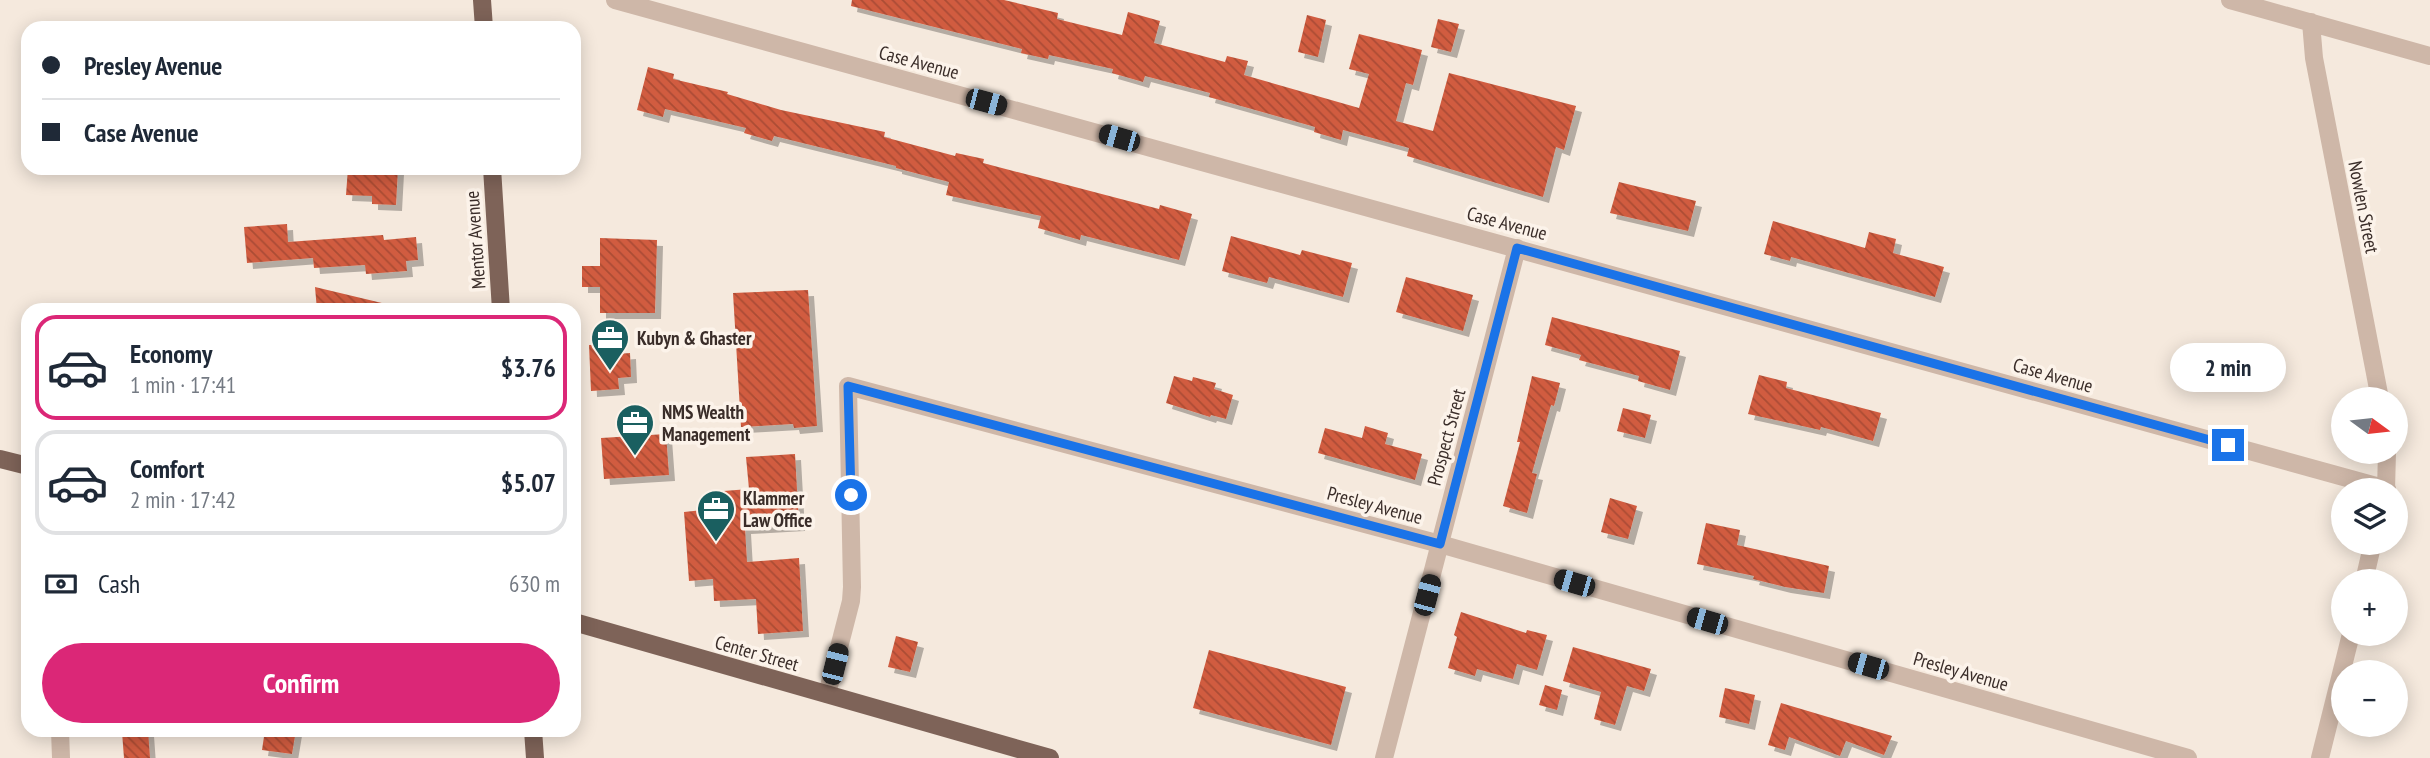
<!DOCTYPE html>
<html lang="en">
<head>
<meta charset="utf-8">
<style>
  :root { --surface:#fff; --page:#f6f6f7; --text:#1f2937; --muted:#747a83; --line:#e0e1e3; --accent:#db2777 }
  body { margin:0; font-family:"PT Sans Narrow",sans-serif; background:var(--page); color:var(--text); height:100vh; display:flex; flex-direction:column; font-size:26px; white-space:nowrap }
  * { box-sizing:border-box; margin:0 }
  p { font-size:23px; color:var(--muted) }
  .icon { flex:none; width:38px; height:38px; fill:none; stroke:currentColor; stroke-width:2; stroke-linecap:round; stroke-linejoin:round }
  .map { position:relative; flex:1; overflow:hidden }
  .drawer { position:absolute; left:21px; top:303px; width:560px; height:434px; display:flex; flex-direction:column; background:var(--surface); border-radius:21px; box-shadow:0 4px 18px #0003 }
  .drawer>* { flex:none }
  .banner { position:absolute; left:21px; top:21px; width:560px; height:154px; border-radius:21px; box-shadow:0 4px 18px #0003; display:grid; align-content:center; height:154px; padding:0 21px; background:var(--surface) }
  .needle { width:46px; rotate:105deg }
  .buttons { position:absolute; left:2331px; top:387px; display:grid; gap:14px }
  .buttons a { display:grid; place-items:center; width:77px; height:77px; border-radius:50%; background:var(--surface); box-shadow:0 4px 18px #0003; font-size:35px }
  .end { position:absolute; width:32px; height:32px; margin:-16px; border:9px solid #1a73e8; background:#fff; box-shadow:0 0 0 4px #fff }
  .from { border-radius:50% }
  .bubble { position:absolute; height:49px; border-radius:24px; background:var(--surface); box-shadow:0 4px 18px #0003; font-size:23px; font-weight:700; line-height:49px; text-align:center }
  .car { position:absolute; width:21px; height:42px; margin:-21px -10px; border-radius:9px; box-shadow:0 0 5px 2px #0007; background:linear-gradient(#222 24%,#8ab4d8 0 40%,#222 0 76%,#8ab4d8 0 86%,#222 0) }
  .banner b { display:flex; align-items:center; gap:24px; height:66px; font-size:26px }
  .banner b+b { border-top:2px solid var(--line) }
  .banner i { width:18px; height:18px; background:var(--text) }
  ul { padding:12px 0 0; list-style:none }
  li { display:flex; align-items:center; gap:21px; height:105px; margin:0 14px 10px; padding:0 7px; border:4px solid var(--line); border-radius:21px }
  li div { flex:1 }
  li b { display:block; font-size:26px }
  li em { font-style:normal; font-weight:700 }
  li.on { border-color:var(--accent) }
  li>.icon { width:63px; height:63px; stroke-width:1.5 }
  .pay { display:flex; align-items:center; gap:18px; height:77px; padding:0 21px; font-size:26px }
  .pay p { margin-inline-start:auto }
  .button { display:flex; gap:14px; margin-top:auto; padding:14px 21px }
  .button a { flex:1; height:80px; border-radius:42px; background:var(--accent); color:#fff; font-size:28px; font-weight:700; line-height:80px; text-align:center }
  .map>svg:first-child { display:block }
  .building { fill:url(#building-back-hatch); filter:url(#shadow) }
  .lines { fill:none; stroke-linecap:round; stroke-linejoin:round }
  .minor { stroke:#ceb7a8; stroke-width:18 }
  .major { stroke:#7e6358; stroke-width:18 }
  .route { stroke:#1a73e8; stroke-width:9 }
  .labels { text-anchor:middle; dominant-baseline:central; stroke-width:7; stroke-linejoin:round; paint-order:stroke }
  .street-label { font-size:19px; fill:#3a2d29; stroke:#fcf3ea }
  .poi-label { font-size:19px; font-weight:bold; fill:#3a2d29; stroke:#fcf3ea; text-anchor:start }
</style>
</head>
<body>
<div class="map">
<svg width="2430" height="758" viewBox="0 0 2430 758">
  <defs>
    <pattern id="building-back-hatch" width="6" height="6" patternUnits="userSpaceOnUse" patternTransform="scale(1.75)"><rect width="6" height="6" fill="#d15c3f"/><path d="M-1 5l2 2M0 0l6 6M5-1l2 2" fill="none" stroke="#ab4c35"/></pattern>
    <filter id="shadow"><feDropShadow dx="6" dy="6" stdDeviation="0" flood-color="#0004"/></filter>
  </defs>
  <rect width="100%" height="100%" fill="#f5e9dd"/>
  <path class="building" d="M852,0h152l54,13 -1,6 65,16 6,-23 32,9 -6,22 71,19 2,-6 21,5 -4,14 115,33 10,-34 -20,-5 10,-35 63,16 -9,35 -7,-2 -10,38 37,10 16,-58 127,33 -12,44 -8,-3 -13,50 -136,-41 2,-8 -66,-18 -2,10 -27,-8 1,-5 -106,-30 1,-4 -65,-17 -2,6 -31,-9 1,-4 -64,-14 -1,4 -27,-6 1,-4 -171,-43z
    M1307,15l19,5 -8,37 -20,-5z
    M1438,19l21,5 -8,28 -20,-5z
    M648,67l26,7 -1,5 55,13 -1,2 54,16 104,22 -1,5 71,19 1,-3 28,6 -1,4 176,46 1,-4 32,9 -13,46 -98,-25 -1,5 -42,-12 3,-12 -95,-21 3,-13 -53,-14v-2l-122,-30 -2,5 -28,-8 2,-5 -81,-19 -2,8 -26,-7z
    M348,168h50l-2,37 -24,-1v-8l-26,-1z
    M1619,182l77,19 -8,30 -78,-18z
    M1773,221l92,27 4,-16 27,7 -3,14 51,14 -9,30 -144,-40 -1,4 -26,-7z
    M287,224l1,18 95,-7 1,5 32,-3 2,23 -12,1 1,10 -41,3 -1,-9 -51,3 -1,-10 -66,5 -3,-36z
    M1231,236l69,19 2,-5 50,13 -9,34 -74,-20 -2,6 -45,-12z
    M600,238l57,2 -2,73h-55v-26h-18v-21h18z
    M1406,277l67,18 -10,36 -67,-19z
    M315,287l71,17 -1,6h-68z
    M808,290l9,136 -23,2 -1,-4 -52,3 -8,-134z
    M1552,317l128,34 -10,39 -32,-9 1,-5 -60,-16 2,-5 -36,-10z
    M616,344l1,10 13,-1 1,24 -13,1 1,11 -28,2 -2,-46z
    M1759,375l28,7 -1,6 95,25 -8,28 -52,-14 -1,3 -72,-16z
    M1174,376l18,5 1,-4 23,6 -2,6 19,6 -7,24 -15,-4 -1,2 -44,-14z
    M1532,376l28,7 -6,23 -3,-1 -19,68 5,1 -10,39 -24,-7 17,-64h-3z
    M1623,408l28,7 -6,23 -28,-7z
    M1365,426l23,7 -3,11 37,10 -7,26 -97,-27 7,-25 37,10z
    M666,434l3,41 -65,4 -3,-41z
    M795,454l4,71 -54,3 2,34 52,-4 4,73 -45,3 -2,-35 -42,2 -1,-22 -24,2 -5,-69 28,-3 -1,-17 38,-3 -3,-32z
    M1610,498l27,8 -9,33 -27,-7z
    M1706,523l34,7 -3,15 92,21 -5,27 -39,-6 -32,-8 1,-3 -57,-12z
    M1461,612l65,21 1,-3 20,5 -10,35 -20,-6 -4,15 -36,-10 -2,7 -27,-8 9,-31 -3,-2z
    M896,636l22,6 -8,30 -22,-5z
    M1573,647l78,22 -7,22 -17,-5 -12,39 -21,-6 7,-27 -38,-11z
    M1209,650l137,37 -15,58 -138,-37z
    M1545,685l17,5 -5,20 -18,-5z
    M1725,688l30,7 -6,29 -30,-7z
    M1781,703l111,33 -8,19 -38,-14 -6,15 -51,-19 -4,13 -17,-5z
    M148,730l2,28h-26l-2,-26z
    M265,730h31l-4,24 -30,-4z"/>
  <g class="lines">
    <path class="minor" d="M615,0l1772,489
      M2230,0l200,56
      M2311,22l3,36 66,341
      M2386,490l1,-38
      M2364,581l9,-39
      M827,694l24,-93 1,-14 -4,-201 592,158 748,214
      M60,730l1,28
      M1384,758l133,-510
      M2320,758l31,-124"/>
    <path class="major" d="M482,0l2,28
      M492,168l9,142
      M0,459l28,7
      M574,622l476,136
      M533,730l2,28"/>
  </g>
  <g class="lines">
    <path class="route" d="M851,495l-3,-109 592,158 77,-296 711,197"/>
  </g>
  <defs>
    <symbol id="office-pin" viewBox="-11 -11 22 30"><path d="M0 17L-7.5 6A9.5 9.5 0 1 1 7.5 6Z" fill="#1a5f60" stroke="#fcf3ea"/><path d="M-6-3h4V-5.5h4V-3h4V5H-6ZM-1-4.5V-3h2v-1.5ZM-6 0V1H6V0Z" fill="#fff"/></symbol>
  </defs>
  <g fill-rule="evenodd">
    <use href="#office-pin" x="588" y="316" width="44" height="60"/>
    <use href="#office-pin" x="613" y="401" width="44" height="60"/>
    <use href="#office-pin" x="694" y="487" width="44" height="60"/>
  </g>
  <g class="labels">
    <g class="street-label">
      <text transform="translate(919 62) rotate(15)">Case Avenue</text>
      <text transform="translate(2364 207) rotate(79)">Nowlen Street</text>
      <text transform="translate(1507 223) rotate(15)">Case Avenue</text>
      <text transform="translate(475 240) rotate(-94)">Mentor Avenue</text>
      <text transform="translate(2053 375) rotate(16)">Case Avenue</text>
      <text transform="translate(1446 437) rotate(-75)">Prospect Street</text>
      <text transform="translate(1375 505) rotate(15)">Presley Avenue</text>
      <text transform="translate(757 653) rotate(16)">Center Street</text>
      <text transform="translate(1961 671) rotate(16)">Presley Avenue</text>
    </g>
    <g class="poi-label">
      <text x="637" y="338">Kubyn &amp; Ghaster</text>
      <text x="662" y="412">NMS Wealth<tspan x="662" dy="22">Management</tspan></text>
      <text x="743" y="498">Klammer<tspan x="743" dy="22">Law Office</tspan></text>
    </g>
  </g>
</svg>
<div class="buttons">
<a><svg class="needle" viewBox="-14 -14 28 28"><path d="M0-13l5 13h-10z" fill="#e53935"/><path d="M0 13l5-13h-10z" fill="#747a83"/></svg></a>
<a><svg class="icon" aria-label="layers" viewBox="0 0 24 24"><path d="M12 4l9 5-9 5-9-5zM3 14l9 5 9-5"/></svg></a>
<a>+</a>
<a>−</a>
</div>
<i class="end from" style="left:851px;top:495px"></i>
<i class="end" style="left:2228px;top:445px"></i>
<div class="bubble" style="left:2170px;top:343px;width:116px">2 min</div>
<i class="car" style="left:986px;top:102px;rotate:105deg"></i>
<i class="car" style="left:1119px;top:138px;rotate:286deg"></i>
<i class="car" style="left:1574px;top:583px;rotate:286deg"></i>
<i class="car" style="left:1427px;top:595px;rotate:15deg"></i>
<i class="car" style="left:1707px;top:621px;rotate:286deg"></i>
<i class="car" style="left:835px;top:664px;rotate:14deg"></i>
<i class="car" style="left:1868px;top:666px;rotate:286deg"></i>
<div class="banner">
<b><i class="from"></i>Presley Avenue</b>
<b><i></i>Case Avenue</b>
</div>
<section class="drawer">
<ul>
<li class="on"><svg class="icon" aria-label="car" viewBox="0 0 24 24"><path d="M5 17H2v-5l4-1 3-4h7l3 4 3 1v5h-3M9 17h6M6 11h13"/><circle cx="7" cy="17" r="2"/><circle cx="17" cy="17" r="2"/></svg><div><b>Economy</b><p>1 min · 17:41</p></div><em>$3.76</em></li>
<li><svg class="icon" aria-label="car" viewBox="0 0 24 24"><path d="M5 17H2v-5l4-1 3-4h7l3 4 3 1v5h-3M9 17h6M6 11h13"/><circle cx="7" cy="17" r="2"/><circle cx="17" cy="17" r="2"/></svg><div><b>Comfort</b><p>2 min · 17:42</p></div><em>$5.07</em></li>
</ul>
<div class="pay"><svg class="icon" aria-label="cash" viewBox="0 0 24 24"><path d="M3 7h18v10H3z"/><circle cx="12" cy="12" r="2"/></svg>Cash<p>630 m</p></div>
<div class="button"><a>Confirm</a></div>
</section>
</div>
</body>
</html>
